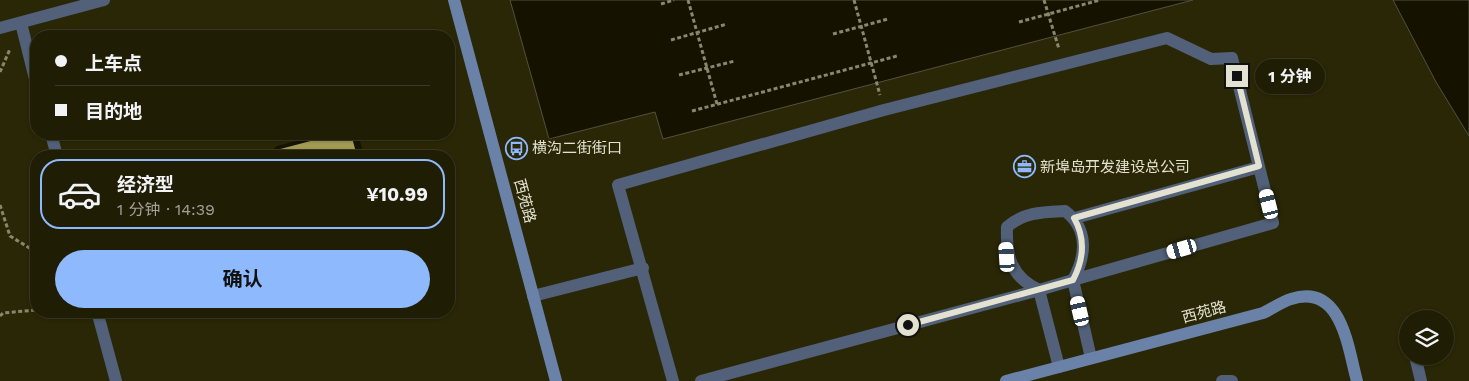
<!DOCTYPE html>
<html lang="zh">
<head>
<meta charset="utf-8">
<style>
  :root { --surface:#201d05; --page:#28260f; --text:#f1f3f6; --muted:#a2a29a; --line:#3d3b27; --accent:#8eb9fc }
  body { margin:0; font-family:"Work Sans","Noto Sans SC",sans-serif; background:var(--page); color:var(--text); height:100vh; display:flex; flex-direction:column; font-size:19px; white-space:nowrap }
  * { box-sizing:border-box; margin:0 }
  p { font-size:16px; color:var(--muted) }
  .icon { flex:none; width:28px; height:28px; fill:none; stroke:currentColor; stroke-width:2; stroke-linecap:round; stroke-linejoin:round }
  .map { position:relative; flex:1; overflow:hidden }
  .details { position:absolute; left:30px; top:150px; width:425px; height:168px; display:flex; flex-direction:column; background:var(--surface); border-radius:20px; box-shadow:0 1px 4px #0004,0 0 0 1px var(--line) }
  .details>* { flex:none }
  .top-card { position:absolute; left:30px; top:30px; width:425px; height:110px; border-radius:20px; box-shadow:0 1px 4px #0004,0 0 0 1px var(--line); display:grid; align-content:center; height:110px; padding:0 25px; background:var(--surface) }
  .tools { position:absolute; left:1399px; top:310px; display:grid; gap:10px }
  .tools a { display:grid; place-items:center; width:55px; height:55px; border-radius:50%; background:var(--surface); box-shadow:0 1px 4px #0004,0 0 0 1px var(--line); font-size:25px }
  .end { position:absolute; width:22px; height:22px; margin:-11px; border:6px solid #e3e2d0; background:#111; box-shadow:0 0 0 2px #111 }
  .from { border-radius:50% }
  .bubble { position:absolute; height:35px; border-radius:18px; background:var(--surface); box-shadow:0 1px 4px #0004,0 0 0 1px var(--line); font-size:16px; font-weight:700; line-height:35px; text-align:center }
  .car { position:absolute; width:15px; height:30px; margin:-15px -8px; border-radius:6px; box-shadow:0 0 4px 1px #0007; background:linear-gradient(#fff 24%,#345 0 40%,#fff 0 76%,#345 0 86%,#fff 0) }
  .top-card b { display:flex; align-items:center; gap:18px; height:48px; font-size:19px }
  .top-card b+b { border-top:1px solid var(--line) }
  .top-card i { width:12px; height:12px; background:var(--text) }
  ul { padding:9px 0 0; list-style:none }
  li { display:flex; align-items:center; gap:15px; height:70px; margin:0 10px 8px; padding:0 15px; border:2px solid var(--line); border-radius:20px }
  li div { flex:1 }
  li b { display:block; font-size:19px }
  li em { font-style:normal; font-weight:700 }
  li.selected { border-color:var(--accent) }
  li>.icon { width:45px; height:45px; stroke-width:1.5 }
  .primary-button { display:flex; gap:10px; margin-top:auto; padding:10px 25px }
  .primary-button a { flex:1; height:58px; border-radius:30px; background:var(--accent); color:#111; font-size:20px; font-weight:700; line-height:58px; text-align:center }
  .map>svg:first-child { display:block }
  .water { fill:#151300; stroke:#53513e }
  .shadow { fill:#0007 }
  .building { fill:#a39c55 }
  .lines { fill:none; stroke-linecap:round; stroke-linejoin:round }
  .path { stroke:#89876e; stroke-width:3; stroke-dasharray:4 2.5; stroke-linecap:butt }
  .minor { stroke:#526179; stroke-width:12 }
  .tertiary { stroke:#526179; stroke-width:12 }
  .secondary { stroke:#6b82a8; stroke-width:12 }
  .route { stroke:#e3e2d0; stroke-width:6 }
  .labels { text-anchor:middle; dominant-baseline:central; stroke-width:5; stroke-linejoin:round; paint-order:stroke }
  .poi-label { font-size:15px; fill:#e3e2d0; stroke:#2a2707; text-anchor:start }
  .street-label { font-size:15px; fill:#e3e2d0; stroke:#2a2707 }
</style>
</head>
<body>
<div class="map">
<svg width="1469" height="381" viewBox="0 0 1469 381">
  <rect width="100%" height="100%" fill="#2a2707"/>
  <path class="water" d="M510,0h683l-530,139 -8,-27 -106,27z
    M1393,0h76v136l-33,-54z"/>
  <path class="shadow" d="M323,134h35l4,14 -10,8h-80l-2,-4 7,-6z"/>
  <path class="building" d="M337,134h14l6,22h-87l-1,-4z"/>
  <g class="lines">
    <path class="path" d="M688,0l29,104
      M854,0l26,95
      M1044,0l15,49
      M661,4l13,-4
      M1019,22l81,-22
      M833,34l55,-15
      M671,40l56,-16
      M0,72l10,-23
      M679,75l56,-14
      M692,111l205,-55
      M0,205l10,31 26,16
      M0,316l3,-3 33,-3"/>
    <path class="minor" d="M1065,211c24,18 21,45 8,69l-34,10c-28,-13 -33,-34 -32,-63 17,-15 36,-15 58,-16z
      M1075,218l184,-51
      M533,296l110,-28
      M1415,356l6,25
      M673,381l-55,-196 266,-75 283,-72 44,21 21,-1 41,165 -200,57 18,78
      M701,381l338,-91 20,77
      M1222,381h10"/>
    <path class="tertiary" d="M21,23l15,60
      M0,28l104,-28
      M51,134l6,22
      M97,311l19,70"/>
    <path class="secondary" d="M454,0l102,381
      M1006,381l257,-68c9,-4 18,-11 28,-14 51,-17 57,50 66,82"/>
  </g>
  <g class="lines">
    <path class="route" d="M908,325l165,-45c11,-21 13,-41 1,-62l185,-52 -22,-90"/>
  </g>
  <defs>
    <symbol id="bus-ring" viewBox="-11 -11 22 22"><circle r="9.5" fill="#2a2707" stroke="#8eb9fc" stroke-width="1.5"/><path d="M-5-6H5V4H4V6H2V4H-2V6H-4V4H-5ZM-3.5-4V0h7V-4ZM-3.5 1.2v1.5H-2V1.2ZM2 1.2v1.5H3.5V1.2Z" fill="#8eb9fc"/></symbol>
    <symbol id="office-ring" viewBox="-11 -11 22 22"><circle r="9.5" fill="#2a2707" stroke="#8eb9fc" stroke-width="1.5"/><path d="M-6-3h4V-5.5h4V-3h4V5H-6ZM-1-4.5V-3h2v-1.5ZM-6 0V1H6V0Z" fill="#8eb9fc"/></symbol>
  </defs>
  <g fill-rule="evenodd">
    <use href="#bus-ring" x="504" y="136" width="25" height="25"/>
    <use href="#office-ring" x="1012" y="154" width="25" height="25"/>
  </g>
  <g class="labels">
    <g class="poi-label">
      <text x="532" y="148">横沟二街街口</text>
      <text x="1040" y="167">新埠岛开发建设总公司</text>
    </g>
    <g class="street-label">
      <text transform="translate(525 201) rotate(75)">西苑路</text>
      <text transform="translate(1204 312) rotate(-15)">西苑路</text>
    </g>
  </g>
</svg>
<div class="tools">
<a><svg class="icon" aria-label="layers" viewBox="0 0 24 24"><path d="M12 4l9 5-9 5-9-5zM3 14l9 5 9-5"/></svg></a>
</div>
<i class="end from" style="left:908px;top:325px"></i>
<i class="end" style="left:1237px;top:76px"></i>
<div class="bubble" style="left:1255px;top:59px;width:70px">1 分钟</div>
<i class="car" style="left:1269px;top:204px;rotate:346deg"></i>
<i class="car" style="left:1182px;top:249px;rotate:254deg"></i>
<i class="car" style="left:1007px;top:257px;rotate:356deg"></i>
<i class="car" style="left:1080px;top:311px;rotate:347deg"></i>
<div class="top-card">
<b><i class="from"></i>上车点</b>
<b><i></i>目的地</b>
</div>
<section class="details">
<ul>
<li class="selected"><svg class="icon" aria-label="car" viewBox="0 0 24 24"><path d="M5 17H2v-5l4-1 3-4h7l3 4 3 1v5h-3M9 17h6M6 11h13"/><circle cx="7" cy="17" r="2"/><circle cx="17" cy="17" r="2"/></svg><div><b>经济型</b><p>1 分钟 · 14:39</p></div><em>¥10.99</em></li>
</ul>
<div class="primary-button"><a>确认</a></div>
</section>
</div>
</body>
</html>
